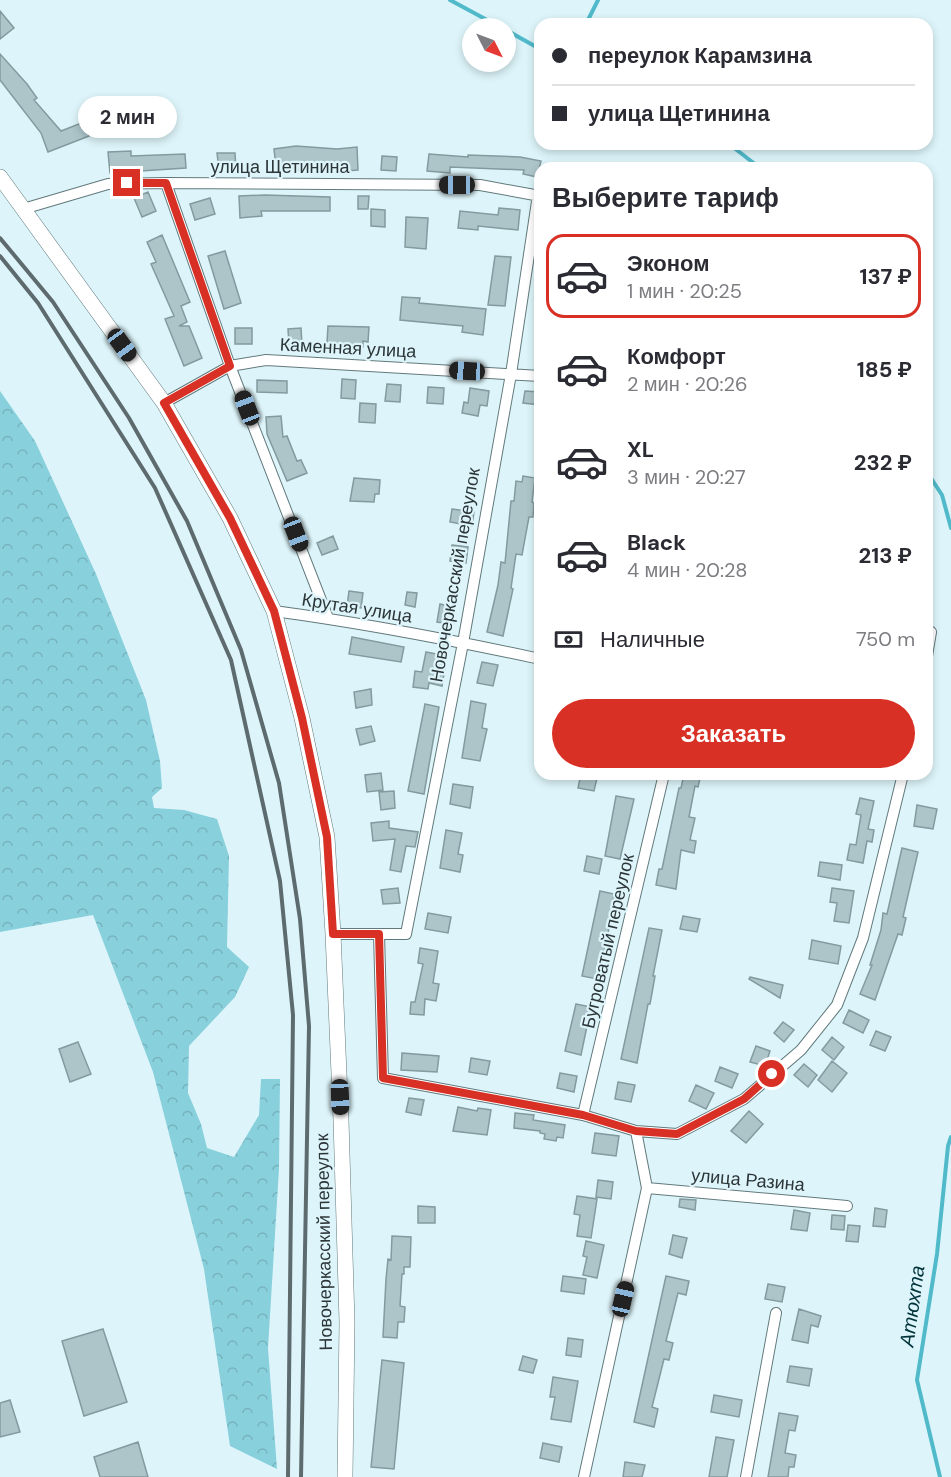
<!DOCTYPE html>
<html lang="ru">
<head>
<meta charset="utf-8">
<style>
  :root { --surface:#fff; --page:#f7f7f7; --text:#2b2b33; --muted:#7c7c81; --line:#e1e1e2; --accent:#d93025 }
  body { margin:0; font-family:"DM Sans",sans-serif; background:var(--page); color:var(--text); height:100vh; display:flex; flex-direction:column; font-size:22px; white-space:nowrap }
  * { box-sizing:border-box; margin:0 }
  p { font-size:20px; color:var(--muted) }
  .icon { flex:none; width:33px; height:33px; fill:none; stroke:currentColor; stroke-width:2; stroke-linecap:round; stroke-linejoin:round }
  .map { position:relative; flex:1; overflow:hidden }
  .side { position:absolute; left:534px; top:162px; width:399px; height:618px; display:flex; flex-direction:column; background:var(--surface); border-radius:18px; box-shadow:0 3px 9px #0003 }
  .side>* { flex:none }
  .banner { position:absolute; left:534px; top:18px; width:399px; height:132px; border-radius:18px; box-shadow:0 3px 9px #0003; display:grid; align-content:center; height:132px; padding:0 18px; background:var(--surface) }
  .needle { width:39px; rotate:132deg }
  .fabs { position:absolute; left:462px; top:18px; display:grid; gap:12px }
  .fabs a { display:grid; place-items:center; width:54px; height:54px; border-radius:50%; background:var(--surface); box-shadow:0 3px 9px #0003; font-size:30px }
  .end { position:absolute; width:27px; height:27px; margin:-14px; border:8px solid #d93025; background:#fff; box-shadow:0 0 0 3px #fff }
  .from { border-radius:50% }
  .bubble { position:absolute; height:42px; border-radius:21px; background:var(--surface); box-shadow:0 3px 9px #0003; font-size:20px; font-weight:700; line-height:42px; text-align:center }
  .car { position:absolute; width:18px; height:36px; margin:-18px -9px; border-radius:8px; box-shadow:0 0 4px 2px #0007; background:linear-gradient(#222 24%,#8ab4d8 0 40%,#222 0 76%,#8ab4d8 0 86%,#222 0) }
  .banner b { display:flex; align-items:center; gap:21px; height:57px; font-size:22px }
  .banner b+b { border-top:2px solid var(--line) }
  .banner i { width:15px; height:15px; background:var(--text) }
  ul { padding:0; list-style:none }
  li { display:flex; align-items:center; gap:18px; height:84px; margin:0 12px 9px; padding:0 6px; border:3px solid transparent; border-radius:18px }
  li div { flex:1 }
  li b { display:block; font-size:22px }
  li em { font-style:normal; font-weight:700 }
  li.on { border-color:var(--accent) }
  li>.icon { width:54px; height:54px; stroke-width:1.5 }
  h2 { padding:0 18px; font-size:27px; line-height:72px }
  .pay { display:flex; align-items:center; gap:15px; height:66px; padding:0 18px; font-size:22px }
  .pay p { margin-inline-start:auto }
  .action { display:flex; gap:12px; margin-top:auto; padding:12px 18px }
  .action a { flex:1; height:69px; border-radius:36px; background:var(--accent); color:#fff; font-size:24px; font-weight:700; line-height:69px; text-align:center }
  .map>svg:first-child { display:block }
  .forest { fill:url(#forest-crowns) }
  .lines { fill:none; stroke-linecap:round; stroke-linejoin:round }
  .stream { stroke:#51baca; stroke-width:4 }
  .building { fill:#adc5c9; stroke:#839a9e; stroke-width:1.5 }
  .minor-casing { stroke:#62797c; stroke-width:12 }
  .secondary-casing { stroke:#62797c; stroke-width:16 }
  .minor { stroke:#fff; stroke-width:10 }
  .secondary { stroke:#fff; stroke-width:15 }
  .rail { stroke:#5e6b6e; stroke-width:4 }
  .route { stroke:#d93025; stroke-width:8 }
  .labels { text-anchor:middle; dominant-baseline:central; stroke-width:4.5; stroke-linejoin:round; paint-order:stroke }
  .street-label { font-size:18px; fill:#2c3537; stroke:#ddf5fa }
  .water-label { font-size:20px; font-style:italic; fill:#00333a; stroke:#ddf5fa }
</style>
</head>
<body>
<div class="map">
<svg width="951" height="1477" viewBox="0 0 951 1477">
  <defs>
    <pattern id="forest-crowns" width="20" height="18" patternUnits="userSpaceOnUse" patternTransform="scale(1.5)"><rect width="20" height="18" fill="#88d0dc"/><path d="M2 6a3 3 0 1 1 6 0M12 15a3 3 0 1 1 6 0" fill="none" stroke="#76b3bd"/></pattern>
  </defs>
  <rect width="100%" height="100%" fill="#ddf5fa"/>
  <path class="forest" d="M0,391l35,50 61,133 50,126 14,61 2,27 -10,9 2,11 30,2 33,9 12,37 -2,91 22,20 -14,30 -46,49 -1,47 13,31 6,24 27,9 25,-42 2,-36h19l-1,90 -11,179 9,121 -47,-23 -26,-177 -51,-197 -60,-157 -93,17z"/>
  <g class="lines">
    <path class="stream" d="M450,0l52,28
      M586,24l12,-24
      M506,30l34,19
      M729,144l31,24
      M927,472l15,23 9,33
      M940,1477l-23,-97 20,-126 11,-108 3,-9"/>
  </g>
  <path class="building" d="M0,11l14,17 -14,11z
    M0,54l27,30 10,14 -3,2 27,31 23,-9 5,14 -41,16 -7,-19 -41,-53z
    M296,146l41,3 20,-2 1,23 -25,2 -38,-2v-3l-19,1 -2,-19z
    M131,151v5l54,-2 1,14 -76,5 -2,-21z
    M217,153h18l1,16 -17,1z
    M429,154l39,3v-2l52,2 21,4 -4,16 -14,-3 1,-4 -74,-3v6l-23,-2z
    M382,156l15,1 -1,14 -15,-1z
    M148,192l8,19 -14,6 -8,-19z
    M265,195l65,2v14h-69l1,5 -22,2 -1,-22z
    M358,196h11l-1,13h-10z
    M210,198l5,16 -20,6 -5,-16z
    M499,208l21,2 -2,20 -40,-4v4l-20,-2 2,-17 38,4z
    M371,209l14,1v17l-14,-1z
    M406,217l22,1 -2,31 -21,-2z
    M162,235l28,67 -9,4 6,16 -8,4h10l13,32 -18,8 -19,-47 9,-3 -23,-52 5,-2 -9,-20z
    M225,251l16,52 -17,6 -16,-53z
    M495,256l16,1 -6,49 -17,-1z
    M402,297l18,1 -1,5 67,6 -3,26 -21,-3 1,-6 -63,-6z
    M328,326l41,1 -1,15 -5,-1v6l-36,-5z
    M235,328h17v16h-17z
    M301,328l1,16 -13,1 -1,-16z
    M342,379l14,1 -1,19 -14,-1z
    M257,380l30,1v12l-30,-1z
    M387,384l14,1 -1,17 -15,-1z
    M428,387l16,1 -1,16 -16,-1z
    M470,388l19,3 -2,15 -7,-1 -2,11 -16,-3 2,-11 4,1z
    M525,391l15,1v13l-17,-2z
    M360,403l16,1 -1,19 -16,-1z
    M281,416l2,21 4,-1 10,25 4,-1 6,13 -20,8 -20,-47 -1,-17z
    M523,476l12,2 -3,24 2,1 -1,14h-4l-7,38 -6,-1 -5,34 2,1 -10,47 -16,-4 11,-47 3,-23 4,1 6,-62h3l2,-20 6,1z
    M354,478l26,2 -1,14h-4l-1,8 -24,-1z
    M452,509l22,3 -2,14 -22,-4z
    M333,536l5,13 -16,6 -5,-12z
    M452,545l16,2 -2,16 -16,-2z
    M349,591l14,2 -2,15 -14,-2z
    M407,592l10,1 -2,14 -10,-2z
    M440,604l14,3 -4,17 -13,-2z
    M352,637l52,10 -3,15 -52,-8z
    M426,652l21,4 -5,30 -13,-3 -1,6 -15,-2 2,-16 7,1z
    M482,662l16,3 -5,21 -16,-3z
    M371,689l1,16 -16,3 -2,-16z
    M471,701l15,3 -4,24 5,1 -7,32 -18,-3z
    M425,704l14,3 -15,87 -16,-3z
    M371,726l4,15 -15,4 -4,-16z
    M381,773l2,17 -16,2 -2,-17z
    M581,774h17l-4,17 -16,-3z
    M684,774h17l-3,13 -3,-1 -6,31 6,1 -5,22 6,1 -2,12 -13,-3 -5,39 -20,-4 3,-16h3l17,-81h2z
    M453,784l20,3 -3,21 -20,-4z
    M394,791l1,17 -14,2 -2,-18z
    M616,796l18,3 -14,60 -15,-3z
    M860,798l14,3 -6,28 6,1 -2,12 -5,-1 -4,22 -16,-3 3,-16 6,1 5,-30 -5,-1z
    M917,805l20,4 -4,20 -19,-3z
    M389,821v7l29,4 -3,15 -9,-1 -5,26 -11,-2 5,-31 -22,2 -2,-18z
    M446,830l16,3 -4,21 5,1 -3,17 -20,-4z
    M902,848l16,4 -15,65 3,1 -4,17 -4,-1 -23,66 -15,-6 12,-29h-2l11,-35 2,-17 4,1z
    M587,856l15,3 -3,15 -15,-3z
    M820,862l22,3 -2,15 -22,-4z
    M398,888l2,15 -17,1 -2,-14z
    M832,888l22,3 -5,32 -15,-2 3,-18 -7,-1z
    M600,891l14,3 -7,46 -10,39 -15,-3z
    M428,913l23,4 -3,16 -23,-4z
    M683,916l17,3 -3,13 -17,-3z
    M649,928l13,2 -9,46h2l-3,17 -2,11h-2l-11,59 -16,-4z
    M812,940l29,6 -3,18 -29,-5z
    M420,948l18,3 -5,32 6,1 -3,17 -11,-2 -1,16 -14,-1 1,-12h4l8,-38 -5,-1z
    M750,977l33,8 -3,13 -31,-19z
    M576,1004l15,3 -10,48 -16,-4z
    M849,1010l20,10 -6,13 -20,-10z
    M783,1022l11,8 -10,12 -10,-9z
    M876,1031l15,6 -6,14 -15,-6z
    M832,1037l12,10 -10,13 -12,-10z
    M78,1042l13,32 -21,8 -11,-33z
    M756,1046l14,5 -5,15 -15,-4z
    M402,1053l37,3 -2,16 -36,-2z
    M471,1058l19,3 -3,14 -18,-3z
    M832,1061l15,12 -15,19 -14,-12z
    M804,1064l13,11 -9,12 -14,-12z
    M720,1067l18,7 -6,14 -17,-7z
    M560,1073l17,3 -3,16 -17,-4z
    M618,1082l17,3 -4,17 -16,-3z
    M696,1085l18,8 -8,16 -17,-8z
    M409,1098l15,2 -3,15 -15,-3z
    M458,1107l19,4 1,-3 13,2 -4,25 -34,-4z
    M749,1111l14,13 -17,19 -15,-12z
    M515,1113l19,2 -1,5 32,5 -2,13 -6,-1 -1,4 -12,-2 1,-5 -5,-1v-2l-26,-3z
    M595,1133l24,3 -3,20 -24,-3z
    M598,1180l15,2 -2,17 -15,-2z
    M577,1196l20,3 -6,39 -14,-2 3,-21 -6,-1z
    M680,1199l16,1 -1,10 -16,-3z
    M418,1206l17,1v16h-17z
    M875,1208l12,2 -2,17 -12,-1z
    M794,1210l16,3 -3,18 -16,-2z
    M832,1215l13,1 -1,14 -13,-1z
    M848,1225l12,1 -2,16 -12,-1z
    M673,1235l14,3 -5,20 -13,-4z
    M392,1236l19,1 -1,30h-6v7h-2l-2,32 5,1 -1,15h-6l-1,16 -14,-1 3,-58 2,-20 3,1z
    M586,1241l18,4 -7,33 -14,-3 4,-18 -4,-1z
    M563,1276l23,3 -2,15 -23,-3z
    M666,1276l23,5 -3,14 -8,-2 -12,48 7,2 -4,17 -5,-1 -12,48 6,2 -4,18 -20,-5z
    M768,1284l17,3 -3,15 -17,-3z
    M799,1309l22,7 -3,11 -7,-2 -3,18 -16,-3z
    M103,1329l24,73 -43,14 -22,-75z
    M568,1338l15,2 -2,17 -15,-2z
    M523,1356l14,4 -4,13 -14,-3z
    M382,1360l22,3 -10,106 -23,-2z
    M790,1366l22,3 -3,17 -22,-4z
    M553,1377l25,4 -7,41 -20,-3 4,-22h-5z
    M714,1395l28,5 -3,17 -28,-5z
    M10,1400l10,32 -20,5v-34z
    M779,1413l19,3 -3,15 -6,-1 -4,23 11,2 -2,12h-5l-1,10h-20z
    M716,1437l18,3 -7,37h-18z
    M138,1442l10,35h-48l-6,-20z
    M543,1443l19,4 -3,15 -19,-4z
    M625,1462l20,3 -3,12h-19z"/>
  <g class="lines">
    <defs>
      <path id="minor" d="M166,183l64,183 98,252
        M23,209l85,-25 58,-1 314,2 60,11
        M164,403l66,-37 36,-6 274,16
        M274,611c89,12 178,29 266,48
        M927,656l4,-24
        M333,934h73l57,-291 48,-269 27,-179
        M379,934l4,144 200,37 53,16 41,3 67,-35 57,-49 36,-45 26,-67 40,-164
        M583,1115l81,-341
        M647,1188l200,18
        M584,1477l63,-289 -11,-57
        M746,1477l30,-164"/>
      <path id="secondary" d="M0,177l164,226 66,115 44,93 28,107 25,119 6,97 8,186 6,202 -2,155"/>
    </defs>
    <use href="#minor" class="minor-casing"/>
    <use href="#secondary" class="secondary-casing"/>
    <use href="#minor" class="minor"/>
    <use href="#secondary" class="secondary"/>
    <path class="rail" d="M0,238l53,64 76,116 58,103 54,129 38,133 21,136 9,107 -8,451
      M0,256l38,47 117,185 76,172 49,221 13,134 -5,462"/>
  </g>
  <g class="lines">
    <path class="route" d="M127,183h39l64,183 -66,37 66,115 44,93 28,107 25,119 6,97h46l4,144 200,37 53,16 41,3 67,-35 28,-25"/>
  </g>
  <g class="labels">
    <g class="street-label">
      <text x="280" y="167">улица Щетинина</text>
      <text transform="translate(348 348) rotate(3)">Каменная улица</text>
      <text transform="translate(455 575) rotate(-80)">Новочеркасский переулок</text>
      <text transform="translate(357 608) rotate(9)">Крутая улица</text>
      <text transform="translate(608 941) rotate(-77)">Бугроватый переулок</text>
      <text transform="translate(748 1180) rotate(5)">улица Разина</text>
      <text transform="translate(324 1242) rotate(-91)">Новочеркасский переулок</text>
    </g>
    <g class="water-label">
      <text transform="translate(912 1306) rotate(-82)">Атюхта</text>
    </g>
  </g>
</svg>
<div class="fabs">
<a><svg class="needle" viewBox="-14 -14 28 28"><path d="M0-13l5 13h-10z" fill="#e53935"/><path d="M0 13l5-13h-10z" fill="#7c7c81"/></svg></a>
</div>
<i class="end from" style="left:772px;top:1074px"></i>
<i class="end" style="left:127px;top:183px"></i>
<div class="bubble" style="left:78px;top:96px;width:99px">2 мин</div>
<i class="car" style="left:457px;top:185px;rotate:270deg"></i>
<i class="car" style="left:122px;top:345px;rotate:144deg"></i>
<i class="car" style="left:467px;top:371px;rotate:273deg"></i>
<i class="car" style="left:247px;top:408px;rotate:339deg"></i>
<i class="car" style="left:296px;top:534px;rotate:159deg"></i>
<i class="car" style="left:340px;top:1097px;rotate:178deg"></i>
<i class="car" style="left:623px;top:1299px;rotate:13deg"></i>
<div class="banner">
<b><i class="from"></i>переулок Карамзина</b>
<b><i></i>улица Щетинина</b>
</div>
<section class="side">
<h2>Выберите тариф</h2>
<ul>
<li class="on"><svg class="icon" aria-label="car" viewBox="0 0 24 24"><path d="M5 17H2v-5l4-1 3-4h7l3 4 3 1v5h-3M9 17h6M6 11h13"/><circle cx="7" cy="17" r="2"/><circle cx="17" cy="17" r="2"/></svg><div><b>Эконом</b><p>1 мин · 20:25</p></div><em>137 ₽</em></li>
<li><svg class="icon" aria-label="car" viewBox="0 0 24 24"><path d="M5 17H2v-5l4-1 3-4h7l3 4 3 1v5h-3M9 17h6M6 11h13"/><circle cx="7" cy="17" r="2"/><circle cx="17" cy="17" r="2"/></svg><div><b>Комфорт</b><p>2 мин · 20:26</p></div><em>185 ₽</em></li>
<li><svg class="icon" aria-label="car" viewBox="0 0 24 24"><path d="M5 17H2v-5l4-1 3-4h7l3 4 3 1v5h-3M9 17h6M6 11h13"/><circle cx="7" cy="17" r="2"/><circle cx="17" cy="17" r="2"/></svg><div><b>XL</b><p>3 мин · 20:27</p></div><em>232 ₽</em></li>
<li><svg class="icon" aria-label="car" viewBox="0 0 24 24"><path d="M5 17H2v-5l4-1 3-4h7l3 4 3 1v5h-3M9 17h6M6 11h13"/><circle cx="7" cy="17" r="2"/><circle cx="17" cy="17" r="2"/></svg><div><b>Black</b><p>4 мин · 20:28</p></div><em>213 ₽</em></li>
</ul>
<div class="pay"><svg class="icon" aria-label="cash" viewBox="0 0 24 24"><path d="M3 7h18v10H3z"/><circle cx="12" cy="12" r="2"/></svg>Наличные<p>750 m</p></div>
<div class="action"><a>Заказать</a></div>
</section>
</div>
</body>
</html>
